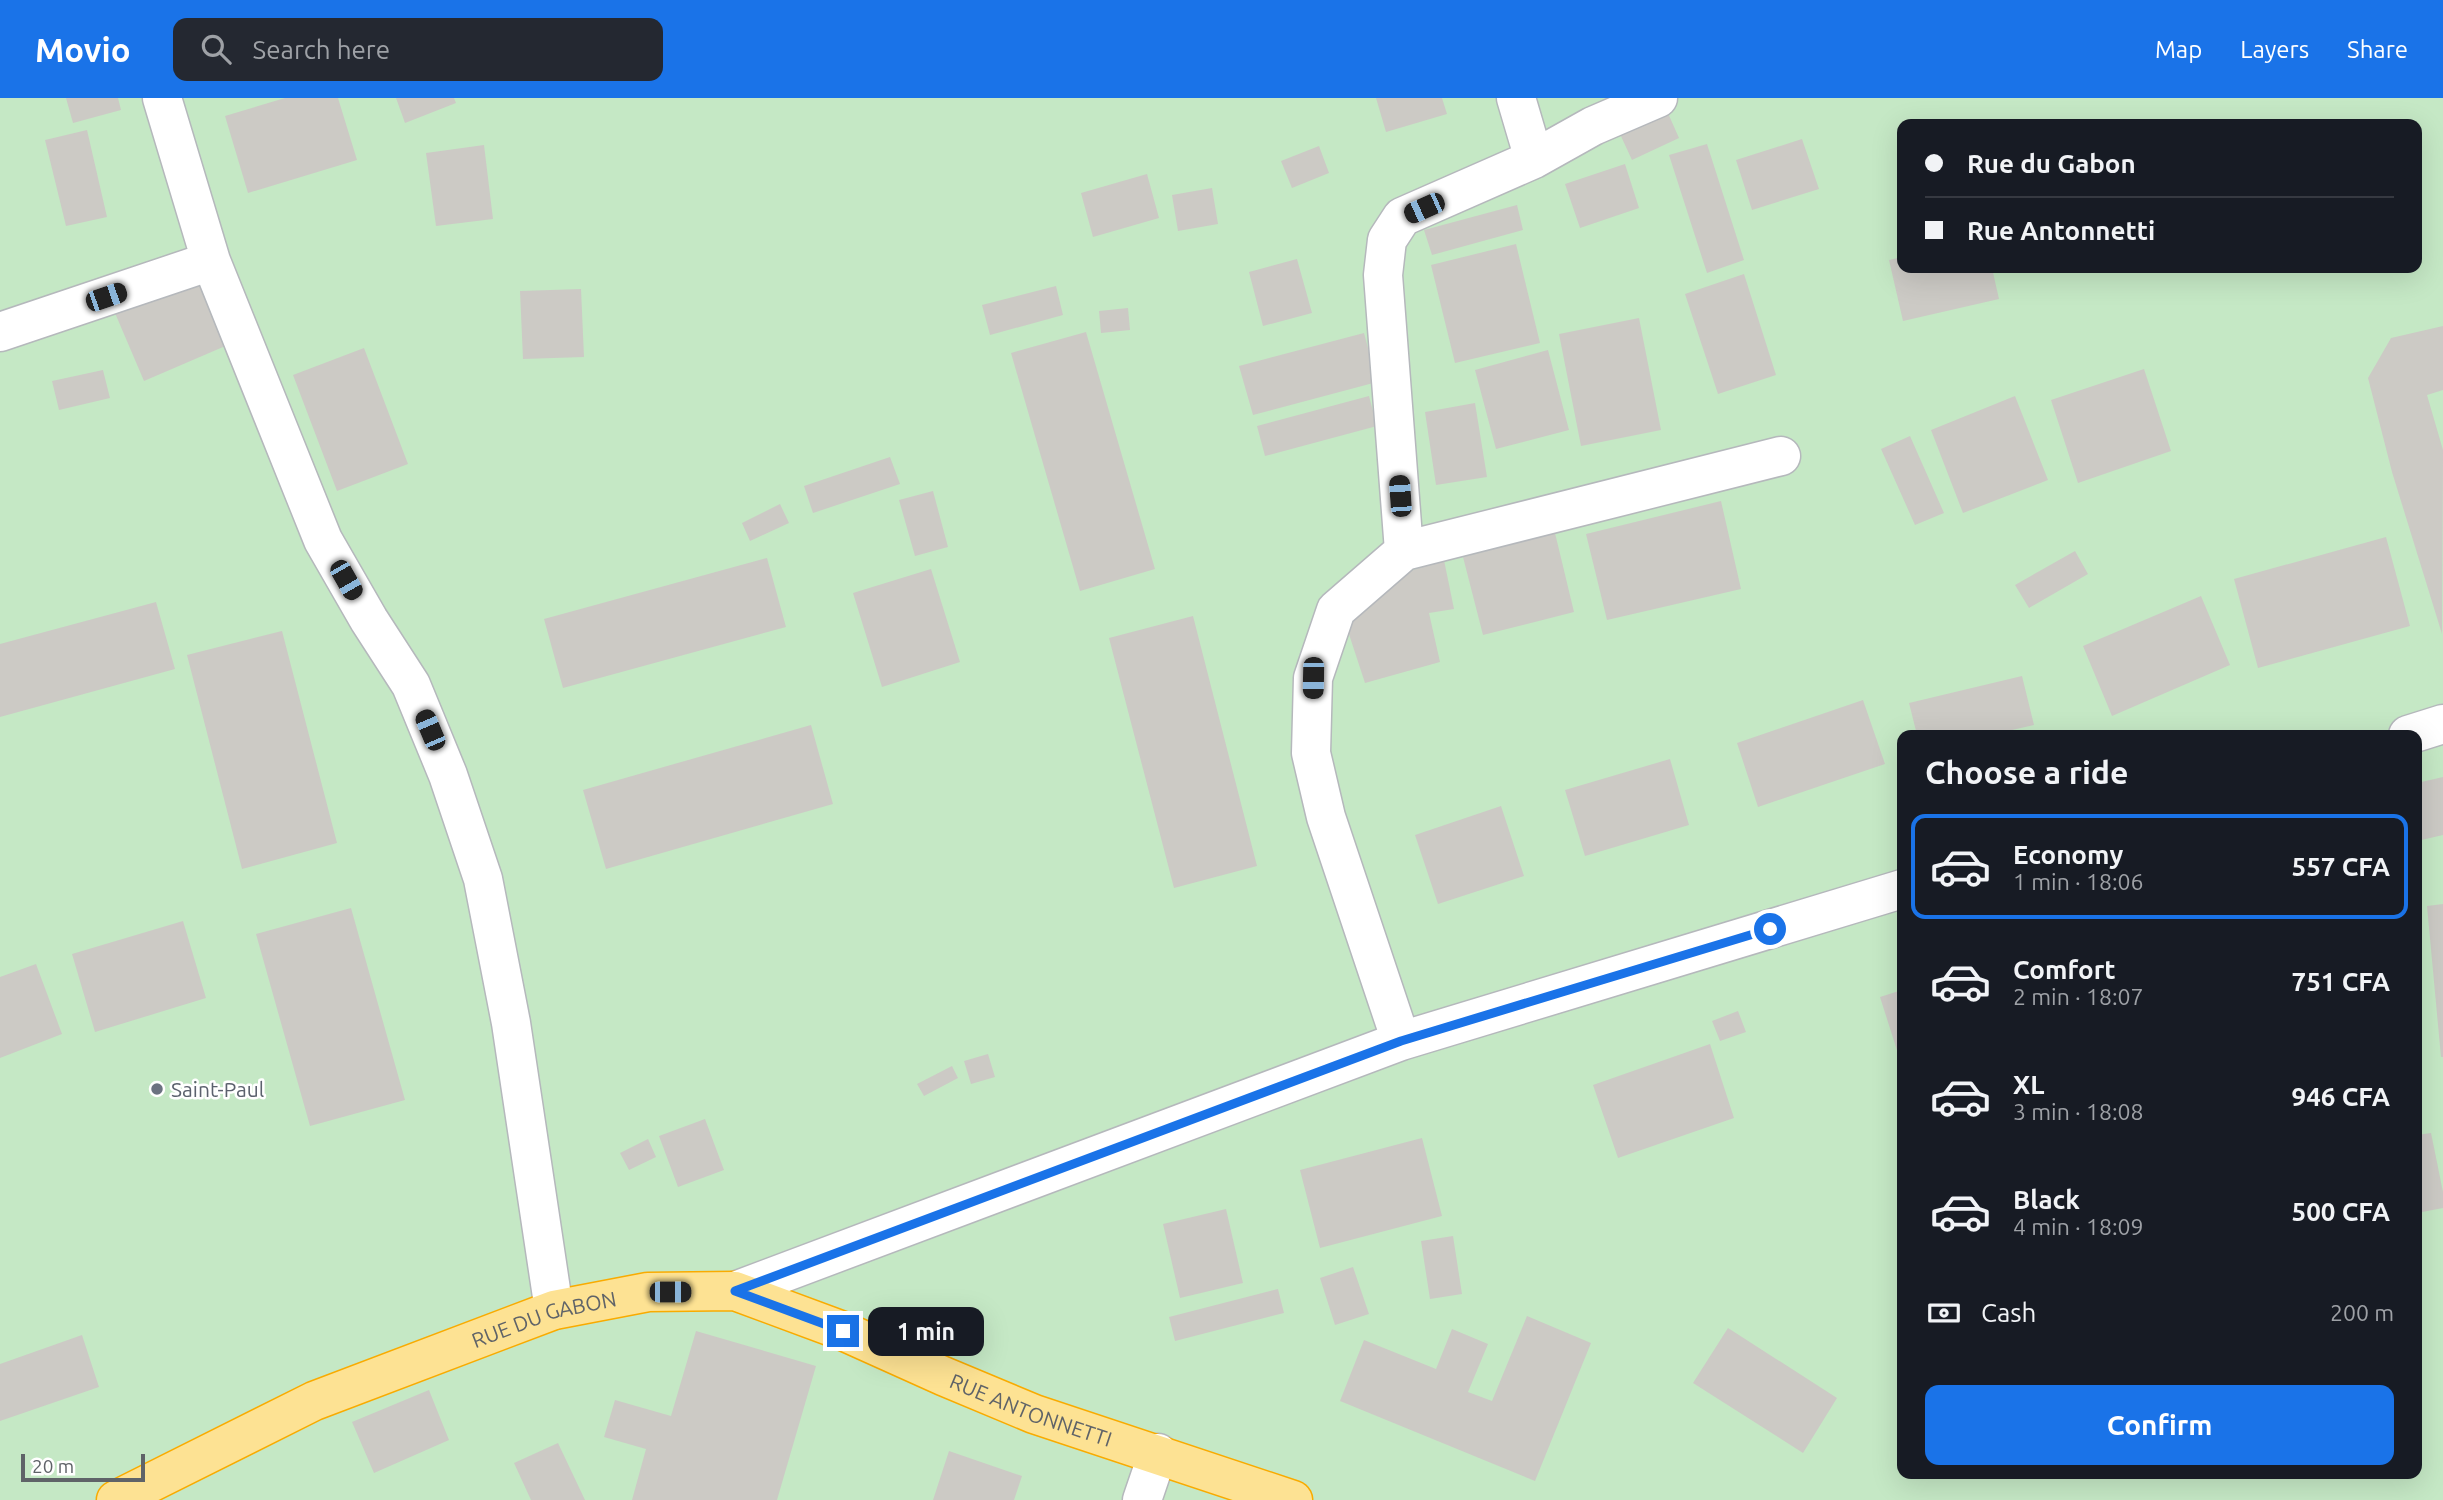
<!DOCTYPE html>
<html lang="en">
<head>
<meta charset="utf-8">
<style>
  :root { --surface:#171b24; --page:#242831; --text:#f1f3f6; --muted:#9ea1a6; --line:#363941; --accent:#1a73e8 }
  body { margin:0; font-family:Ubuntu,sans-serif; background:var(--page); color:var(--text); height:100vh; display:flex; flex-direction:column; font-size:26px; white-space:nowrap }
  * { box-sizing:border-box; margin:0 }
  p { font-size:23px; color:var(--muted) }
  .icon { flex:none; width:38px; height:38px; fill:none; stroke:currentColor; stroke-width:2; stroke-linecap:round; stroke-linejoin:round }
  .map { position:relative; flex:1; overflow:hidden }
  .details { position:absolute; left:1897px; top:632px; width:525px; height:749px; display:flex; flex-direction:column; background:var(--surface); border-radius:14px; box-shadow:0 7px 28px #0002 }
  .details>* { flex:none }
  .top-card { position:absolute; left:1897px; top:21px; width:525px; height:154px; border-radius:14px; box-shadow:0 7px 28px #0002; display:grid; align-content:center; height:154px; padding:0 28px; background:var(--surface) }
  .scale { position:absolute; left:21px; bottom:18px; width:124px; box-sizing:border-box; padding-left:7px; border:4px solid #5f6368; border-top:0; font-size:19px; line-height:24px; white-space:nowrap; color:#5f6368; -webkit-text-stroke:5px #fff; paint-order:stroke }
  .end { position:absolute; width:32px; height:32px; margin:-16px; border:9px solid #1a73e8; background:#fff; box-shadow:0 0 0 4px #fff }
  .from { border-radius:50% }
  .bubble { position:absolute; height:49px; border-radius:14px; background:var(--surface); box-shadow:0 7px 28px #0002; font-size:23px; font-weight:700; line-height:49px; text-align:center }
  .car { position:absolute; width:21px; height:42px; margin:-21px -10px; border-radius:9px; box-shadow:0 0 5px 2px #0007; background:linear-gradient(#222 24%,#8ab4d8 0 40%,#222 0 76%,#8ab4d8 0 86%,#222 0) }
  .top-card b { display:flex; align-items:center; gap:24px; height:66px; font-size:26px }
  .top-card b+b { border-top:2px solid var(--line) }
  .top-card i { width:18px; height:18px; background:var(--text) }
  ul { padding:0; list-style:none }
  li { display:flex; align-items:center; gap:21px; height:105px; margin:0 14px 10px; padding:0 14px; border:4px solid transparent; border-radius:14px }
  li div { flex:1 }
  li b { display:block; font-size:26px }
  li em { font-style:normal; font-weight:700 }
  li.selected { border-color:var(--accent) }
  li>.icon { width:63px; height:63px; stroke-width:1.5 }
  h2 { padding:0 28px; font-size:32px; line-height:84px }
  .pay { display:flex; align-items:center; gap:18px; height:77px; padding:0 28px; font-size:26px }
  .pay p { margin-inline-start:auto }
  .button { display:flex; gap:14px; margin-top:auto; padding:14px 28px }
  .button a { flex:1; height:80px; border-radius:14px; background:var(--accent); color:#fff; font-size:28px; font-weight:700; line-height:80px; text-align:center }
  header { display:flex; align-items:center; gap:42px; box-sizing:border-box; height:98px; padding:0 35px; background:var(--accent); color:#fff }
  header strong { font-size:33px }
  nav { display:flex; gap:38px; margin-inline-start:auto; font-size:24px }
  .search { width:490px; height:63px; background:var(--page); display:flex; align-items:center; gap:18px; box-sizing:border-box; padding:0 24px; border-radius:14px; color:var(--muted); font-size:26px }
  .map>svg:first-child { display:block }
  .green { fill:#c5e8c5; fill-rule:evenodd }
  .building { fill:#cccac5 }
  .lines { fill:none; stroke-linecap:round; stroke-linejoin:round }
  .minor-casing { stroke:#b5b8bc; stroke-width:41 }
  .highway-casing { stroke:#f9ab00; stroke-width:41 }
  .minor { stroke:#fff; stroke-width:38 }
  .highway { stroke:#fde293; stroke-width:38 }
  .route { stroke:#1a73e8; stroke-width:9 }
  .worship-dot { fill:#6b7280; stroke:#fff; stroke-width:2.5 }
  .labels { text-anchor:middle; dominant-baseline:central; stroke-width:5; stroke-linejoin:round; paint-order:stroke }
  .worship-label { font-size:21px; fill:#5b616d; stroke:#fff; text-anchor:start }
  .street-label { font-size:21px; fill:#5f6368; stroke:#fff }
</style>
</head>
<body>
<header>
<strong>Movio</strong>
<div class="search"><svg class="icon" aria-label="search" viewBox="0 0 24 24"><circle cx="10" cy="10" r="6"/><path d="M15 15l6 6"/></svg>Search here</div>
<nav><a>Map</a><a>Layers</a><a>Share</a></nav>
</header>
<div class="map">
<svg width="2443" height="1402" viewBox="0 0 2443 1402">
  <rect width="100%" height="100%" fill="#f1efe8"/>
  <path class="green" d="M0,0h2443v1402h-2443zM1902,26h515v144h-515zM1902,637h515v739h-515z"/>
  <path class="building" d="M66,0h52l3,12 -48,13z
    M285,0h53l19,62 -109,33 -23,-77z
    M396,0h58l2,5 -51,20z
    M1376,0h66l5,16 -61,18z
    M1667,13l12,27 -47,22 -12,-26z
    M87,32l20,87 -41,9 -21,-86z
    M1802,41l17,50 -67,21 -16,-50z
    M1707,46l37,116 -37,13 -38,-118z
    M484,47l9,74 -57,7 -10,-73z
    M1319,48l10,27 -37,15 -11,-27z
    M1625,66l14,44 -59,20 -15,-44z
    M1147,76l12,44 -66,19 -12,-44z
    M1212,90l6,36 -40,7 -6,-36z
    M1517,107l6,25 -91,25 -8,-25z
    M1516,146l24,99 -85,20 -24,-98z
    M1902,159v11h90l7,31 -96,22 -14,-61z
    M1297,161l15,54 -49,13 -14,-54z
    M1744,176l32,101 -58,19 -33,-100z
    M200,178l30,68 -86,37 -29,-68z
    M1056,188l7,29 -73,20 -8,-30z
    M581,191l3,68 -61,2 -3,-68z
    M1128,210l2,22 -29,3 -2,-22z
    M1639,220l22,112 -80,16 -22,-112z
    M2443,228v64l-16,5 16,55 -1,184 -50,-162 -24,-94 23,-40z
    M1086,234l69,237 -75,22 -69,-238z
    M1364,235l13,49 -124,33 -14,-49z
    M364,250l44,116 -71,27 -44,-116z
    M1548,252l21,80 -73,19 -21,-79z
    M2144,271l27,82 -93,32 -27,-83z
    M103,272l7,28 -51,12 -7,-29z
    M1369,298l8,30 -112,30 -8,-30z
    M2015,298l33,84 -85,33 -32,-83z
    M1475,305l12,74 -51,8 -11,-73z
    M1910,338l34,77 -29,12 -34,-76z
    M890,359l10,27 -87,29 -9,-27z
    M933,393l15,56 -33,9 -16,-56z
    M1721,403l20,88 -134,31 -21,-86z
    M780,406l9,19 -39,18 -8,-18z
    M1555,435l19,79 -91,23 -20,-78z
    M2386,439l24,89 -152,42 -24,-89z
    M2075,453l13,23 -59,34 -14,-23z
    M767,460l19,69 -223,61 -19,-69z
    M1444,462l10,49 -25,4 11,49 -75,21 -21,-64 51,-43z
    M931,471l29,93 -78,25 -29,-94z
    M2201,498l29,69 -118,51 -29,-70z
    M156,504l19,67 -175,48v-73z
    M1193,518l64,250 -83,22 -65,-250z
    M282,533l55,212 -95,26 -55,-214z
    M2022,578l12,49 -44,10h-73l-8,-32z
    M1863,602l22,64 -127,43 -21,-64z
    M811,627l22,79 -227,65 -23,-79z
    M1670,661l19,66 -104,31 -20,-66z
    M2443,679v58l-26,6v-58z
    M1501,708l23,70 -86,28 -23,-69z
    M2443,806v153h-2l-14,-151z
    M351,810l54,192 -95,26 -54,-192z
    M183,823l23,77 -111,34 -23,-78z
    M36,866l26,70 -62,24v-81z
    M1902,892v76l-22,-69z
    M1738,913l8,21 -26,9 -8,-20z
    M1710,946l24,74 -116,40 -25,-73z
    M988,956l7,23 -24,7 -7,-23z
    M952,968l6,12 -34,18 -7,-12z
    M705,1021l19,51 -46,17 -19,-51z
    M2431,1035l12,59v16l-26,5v-78z
    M1422,1040l20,78 -122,32 -20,-78z
    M648,1041l8,18 -27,13 -9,-17z
    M1226,1111l17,74 -63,15 -17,-74z
    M1453,1138l9,58 -32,5 -9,-58z
    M1353,1169l16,47 -34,11 -15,-47z
    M1278,1191l6,24 -109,28 -6,-24z
    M1527,1218l64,27 -56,138 -195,-80 24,-61 72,29 16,-40 36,15 -20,48 24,9z
    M1728,1230l109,70 -34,55 -110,-70z
    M696,1233l120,35 -39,134h-145l14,-51 -42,-12 11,-37 56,16z
    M82,1237l17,52 -99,34v-57z
    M429,1292l20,50 -75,33 -22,-51z
    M558,1345l27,57h-54l-17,-37z
    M949,1353l73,25 -8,24h-81z"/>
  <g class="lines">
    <defs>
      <path id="minor" d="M162,0l49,163 112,279 46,80 42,65 37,90 35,104 28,144 43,287
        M1516,0l18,61
        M0,234l211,-71
        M1404,453l377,-95
        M2408,637l35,-11
        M1401,943l-75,-224 -15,-64 2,-75 23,-68 68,-59 -21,-276 4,-35 15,-23 132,-58 59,-33 65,-28
        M735,1193l666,-250 501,-152
        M1142,1402l16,-47"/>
      <g id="highway">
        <path id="s1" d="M116,1402l198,-99 240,-91 94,-18 87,-1 108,40 100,45 91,38 259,86"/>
      </g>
    </defs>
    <use href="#minor" class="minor-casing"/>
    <use href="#highway" class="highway-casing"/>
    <use href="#minor" class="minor"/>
    <use href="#highway" class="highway"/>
  </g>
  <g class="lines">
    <path class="route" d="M843,1233l-108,-40 666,-250 369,-112"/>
  </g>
  <circle class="worship-dot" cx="157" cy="991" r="7"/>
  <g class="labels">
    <g class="worship-label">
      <text x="171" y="991">Saint-Paul</text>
    </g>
    <g class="street-label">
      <text stroke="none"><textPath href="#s1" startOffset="466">RUE DU GABON</textPath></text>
      <text stroke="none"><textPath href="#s1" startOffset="980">RUE ANTONNETTI</textPath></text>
    </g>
  </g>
</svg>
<div class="scale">20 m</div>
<i class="end from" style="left:1770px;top:831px"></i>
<i class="end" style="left:843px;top:1233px"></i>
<div class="bubble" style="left:868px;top:1209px;width:116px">1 min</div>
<i class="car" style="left:1424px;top:110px;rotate:246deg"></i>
<i class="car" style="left:106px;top:199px;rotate:71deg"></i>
<i class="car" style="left:1400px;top:398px;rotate:356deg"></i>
<i class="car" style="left:346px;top:482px;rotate:150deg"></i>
<i class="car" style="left:1313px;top:580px;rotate:181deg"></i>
<i class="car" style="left:430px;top:632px;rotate:337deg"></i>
<i class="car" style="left:670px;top:1194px;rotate:90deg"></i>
<div class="top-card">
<b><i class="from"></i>Rue du Gabon</b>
<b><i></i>Rue Antonnetti</b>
</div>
<section class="details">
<h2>Choose a ride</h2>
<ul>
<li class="selected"><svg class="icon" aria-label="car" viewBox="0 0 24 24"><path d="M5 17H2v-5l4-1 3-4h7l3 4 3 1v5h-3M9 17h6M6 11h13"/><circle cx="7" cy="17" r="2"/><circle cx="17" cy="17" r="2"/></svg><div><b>Economy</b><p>1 min · 18:06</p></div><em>557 CFA</em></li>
<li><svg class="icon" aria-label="car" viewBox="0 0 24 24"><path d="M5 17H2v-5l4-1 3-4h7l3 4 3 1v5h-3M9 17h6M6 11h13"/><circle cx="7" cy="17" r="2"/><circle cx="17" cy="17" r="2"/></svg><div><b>Comfort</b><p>2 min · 18:07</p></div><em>751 CFA</em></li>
<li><svg class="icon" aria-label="car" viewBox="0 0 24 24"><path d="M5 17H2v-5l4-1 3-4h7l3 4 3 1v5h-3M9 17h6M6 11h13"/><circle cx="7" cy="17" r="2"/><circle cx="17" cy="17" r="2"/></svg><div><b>XL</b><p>3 min · 18:08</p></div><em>946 CFA</em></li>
<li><svg class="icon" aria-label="car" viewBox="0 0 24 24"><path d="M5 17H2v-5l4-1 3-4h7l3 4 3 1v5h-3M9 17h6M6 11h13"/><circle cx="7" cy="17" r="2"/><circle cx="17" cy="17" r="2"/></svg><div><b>Black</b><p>4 min · 18:09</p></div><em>500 CFA</em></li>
</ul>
<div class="pay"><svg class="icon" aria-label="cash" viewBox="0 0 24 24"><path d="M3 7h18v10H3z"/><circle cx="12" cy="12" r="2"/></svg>Cash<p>200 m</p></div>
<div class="button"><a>Confirm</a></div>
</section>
</div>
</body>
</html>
